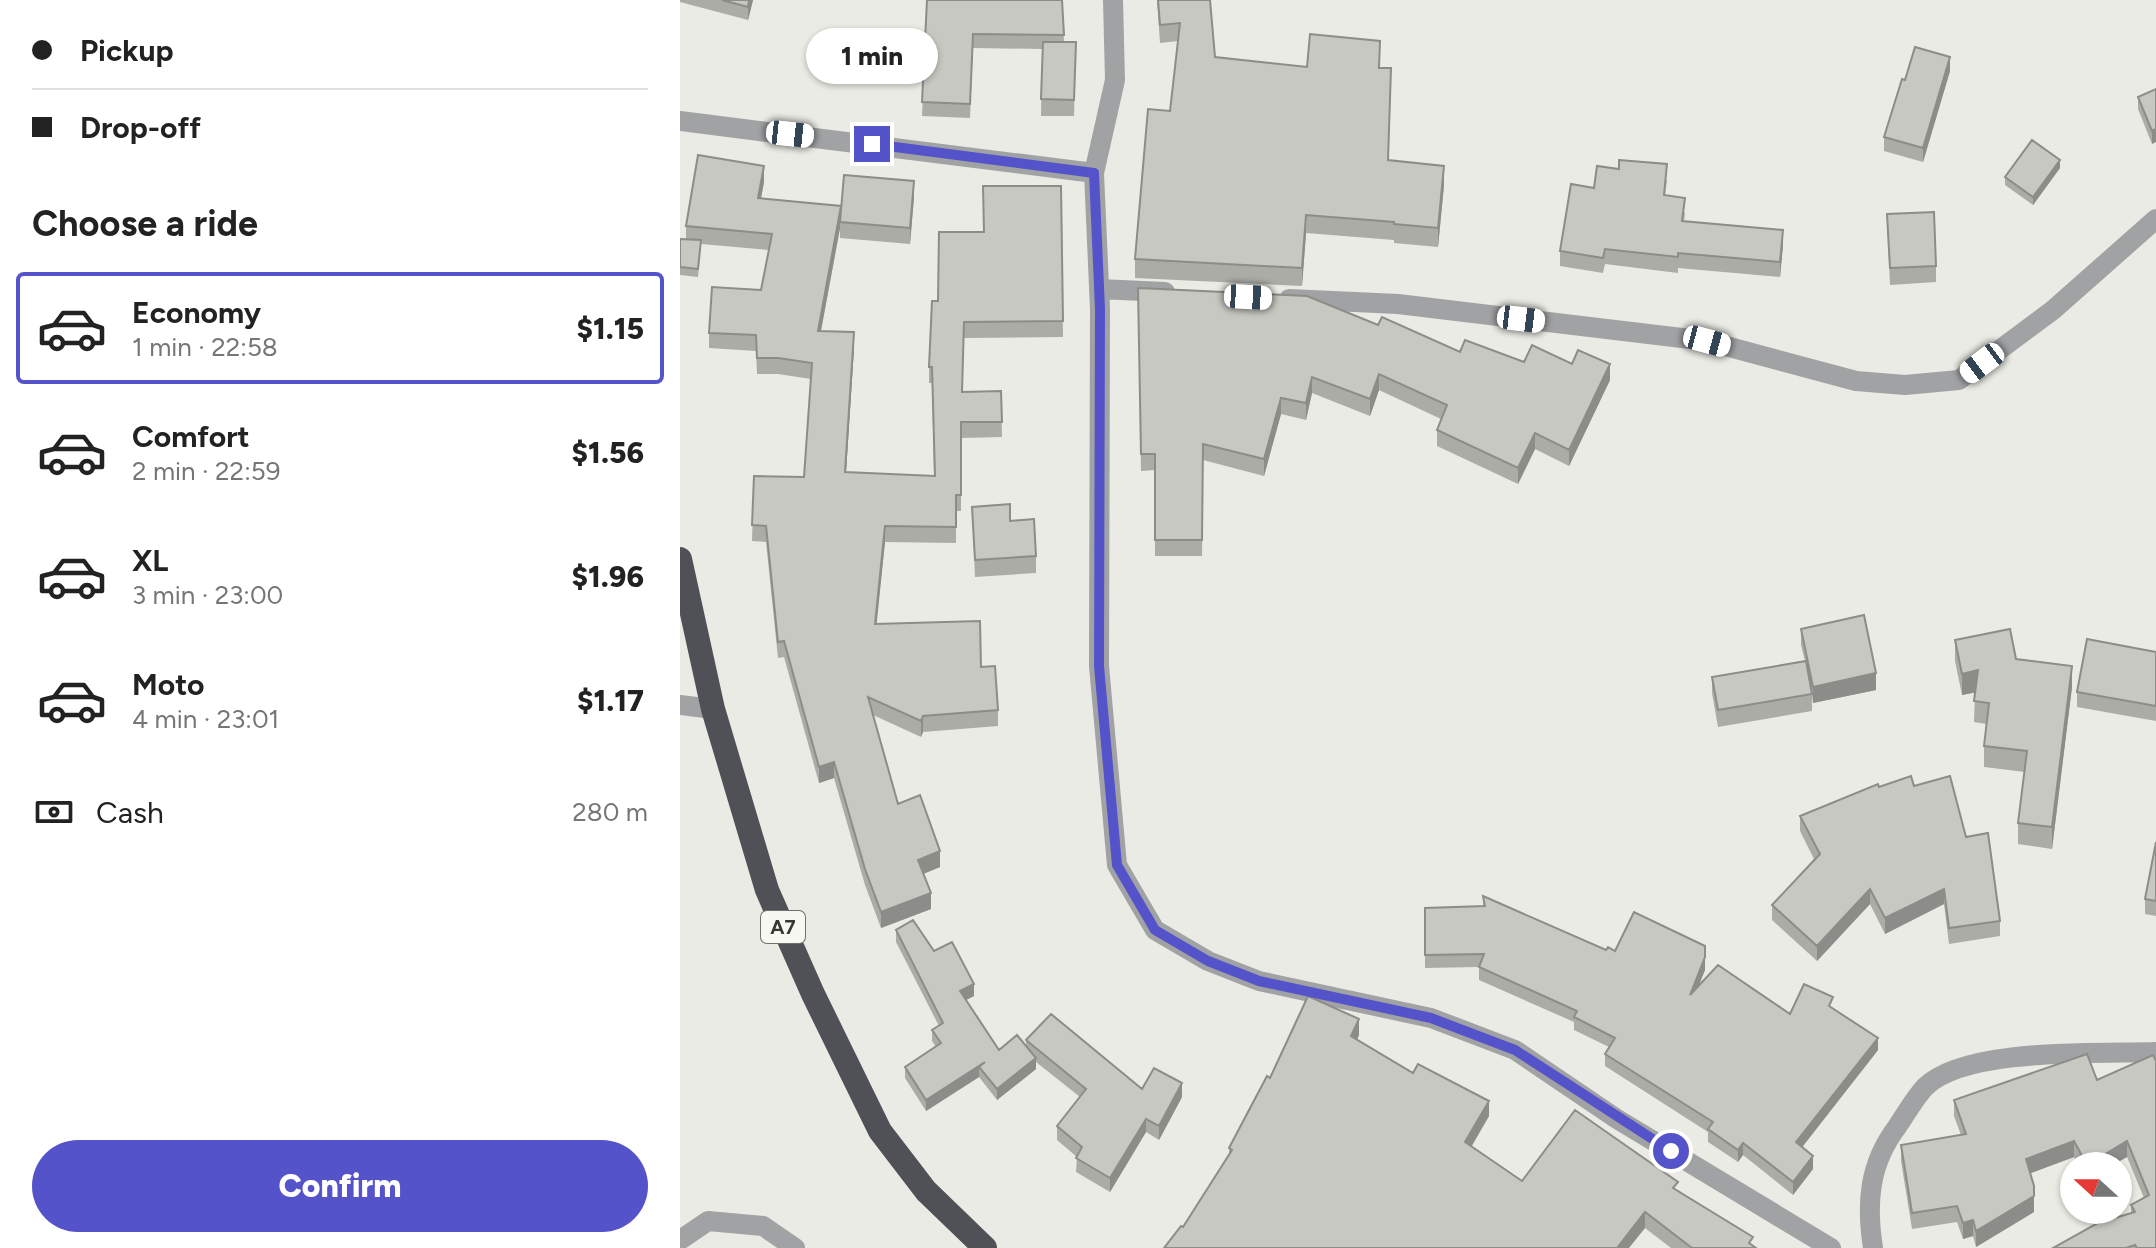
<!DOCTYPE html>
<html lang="en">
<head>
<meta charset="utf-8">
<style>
  :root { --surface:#fff; --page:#f2f2f2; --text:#222; --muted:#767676; --line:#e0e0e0; --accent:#5553ca }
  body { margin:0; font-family:Figtree,sans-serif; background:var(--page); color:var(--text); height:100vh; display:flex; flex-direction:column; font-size:30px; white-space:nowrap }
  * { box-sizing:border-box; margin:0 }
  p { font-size:26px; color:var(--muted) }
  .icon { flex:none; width:44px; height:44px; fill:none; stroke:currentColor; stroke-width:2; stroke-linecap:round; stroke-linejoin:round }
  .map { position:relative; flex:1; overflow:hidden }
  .panel { display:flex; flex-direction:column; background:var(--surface); width:680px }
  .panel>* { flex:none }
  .guide { display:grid; align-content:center; height:176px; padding:0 32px; background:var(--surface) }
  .needle { width:52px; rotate:291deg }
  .fabs { position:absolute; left:1380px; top:1152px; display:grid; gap:16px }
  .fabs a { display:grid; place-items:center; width:72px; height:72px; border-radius:50%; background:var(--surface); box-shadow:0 2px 6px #0004; font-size:40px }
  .end { position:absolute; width:36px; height:36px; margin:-18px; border:10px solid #5553ca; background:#fff; box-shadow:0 0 0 4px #fff }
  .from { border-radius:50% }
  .bubble { position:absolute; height:56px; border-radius:28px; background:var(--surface); box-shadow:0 2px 6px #0004; font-size:26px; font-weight:800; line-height:56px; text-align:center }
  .car { position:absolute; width:24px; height:48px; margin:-24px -12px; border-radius:10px; box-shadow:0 0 6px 2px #0007; background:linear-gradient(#fff 24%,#345 0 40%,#fff 0 76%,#345 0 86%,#fff 0) }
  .guide b { display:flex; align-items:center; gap:28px; height:76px; font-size:30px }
  .guide b+b { border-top:2px solid var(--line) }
  .guide i { width:20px; height:20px; background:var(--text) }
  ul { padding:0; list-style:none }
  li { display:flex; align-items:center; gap:24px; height:112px; margin:0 16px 12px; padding:0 16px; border:4px solid transparent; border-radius:8px }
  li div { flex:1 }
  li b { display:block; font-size:30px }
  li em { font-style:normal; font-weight:800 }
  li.on { border-color:var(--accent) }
  li>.icon { width:72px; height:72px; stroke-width:1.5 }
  h2 { padding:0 32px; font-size:36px; line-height:96px }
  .pay { display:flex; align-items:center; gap:20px; height:88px; padding:0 32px; font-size:30px }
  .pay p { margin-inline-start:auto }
  .button { display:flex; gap:16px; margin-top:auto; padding:16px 32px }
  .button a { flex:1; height:92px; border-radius:48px; background:var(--accent); color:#fff; font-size:32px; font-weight:800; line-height:92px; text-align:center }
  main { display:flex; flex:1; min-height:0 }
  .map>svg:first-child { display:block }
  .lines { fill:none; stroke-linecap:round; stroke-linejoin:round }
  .minor { stroke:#a1a2a4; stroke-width:20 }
  .highway { stroke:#505157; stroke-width:24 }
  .wall { fill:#acaca7 }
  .shaded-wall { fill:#8c8c88 }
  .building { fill:#c8c8c2; stroke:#8c8c88; stroke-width:2 }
  .route { stroke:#5553ca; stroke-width:10 }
  .labels { text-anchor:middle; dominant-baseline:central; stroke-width:6; stroke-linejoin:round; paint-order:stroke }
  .shield { fill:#f7f8f1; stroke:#71716d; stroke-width:2 }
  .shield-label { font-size:20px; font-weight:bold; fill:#373735 }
</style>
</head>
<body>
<main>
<section class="panel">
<div class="guide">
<b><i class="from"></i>Pickup</b>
<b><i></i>Drop-off</b>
</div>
<h2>Choose a ride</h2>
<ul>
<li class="on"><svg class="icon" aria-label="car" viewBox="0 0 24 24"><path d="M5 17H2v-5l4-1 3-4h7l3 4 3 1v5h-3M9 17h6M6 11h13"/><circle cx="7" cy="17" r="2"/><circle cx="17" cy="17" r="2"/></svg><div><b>Economy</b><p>1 min · 22:58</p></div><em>$1.15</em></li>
<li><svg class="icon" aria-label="car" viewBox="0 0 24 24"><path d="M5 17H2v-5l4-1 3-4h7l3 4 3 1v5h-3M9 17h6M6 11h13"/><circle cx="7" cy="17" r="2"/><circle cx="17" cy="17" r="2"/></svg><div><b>Comfort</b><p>2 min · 22:59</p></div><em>$1.56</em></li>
<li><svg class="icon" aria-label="car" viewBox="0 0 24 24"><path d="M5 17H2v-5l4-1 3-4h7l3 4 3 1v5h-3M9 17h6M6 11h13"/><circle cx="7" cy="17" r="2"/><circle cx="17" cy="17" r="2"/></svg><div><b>XL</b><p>3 min · 23:00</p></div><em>$1.96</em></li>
<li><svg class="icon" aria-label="car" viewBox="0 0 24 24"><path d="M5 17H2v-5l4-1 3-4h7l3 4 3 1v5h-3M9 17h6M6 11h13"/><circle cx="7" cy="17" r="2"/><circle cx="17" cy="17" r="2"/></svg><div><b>Moto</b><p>4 min · 23:01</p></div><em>$1.17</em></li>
</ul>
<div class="pay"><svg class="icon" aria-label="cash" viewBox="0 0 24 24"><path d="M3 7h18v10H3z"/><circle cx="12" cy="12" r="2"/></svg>Cash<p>280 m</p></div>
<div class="button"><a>Confirm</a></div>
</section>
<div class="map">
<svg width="1476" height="1248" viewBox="0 0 1476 1248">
  <rect width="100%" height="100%" fill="#eaebe4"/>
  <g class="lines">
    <path class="minor" d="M0,121l414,52 6,136 -1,357 18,199 38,65 53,31 51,20 172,37 84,32 102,69 214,129
      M414,173l21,-93 -2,-80
      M419,289l66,3
      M609,299l109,5 309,37 149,40 49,4 54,-5 94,-70 103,-91
      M0,705l33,4
      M0,1240l28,-19 55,5 32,22
      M1193,1248c-7,-45 -4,-84 24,-121 9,-13 17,-28 28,-40 41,-40 174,-33 231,-35"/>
    <path class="highway" d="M0,559l33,150 54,181 46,104 67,137 46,60 59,57"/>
  </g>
  <path class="wall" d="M0,0h73l-5,20 -68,-18z
    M247,0h135l2,42h12l-2,74h-33l1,-67 -69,-1 -3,70 -48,-2z
    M477,0h53l5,57 92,10 73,1 11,19 -3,73 56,25 -6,62 -44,-4v-3l-88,-7 -4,53 -167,-8v-19l35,-148 8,-70 -18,2z
    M1270,71l-27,91 -39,-11v-14l21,-57z
    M1476,89l-4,55 -14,-35v-12z
    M1380,168l-27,37 -28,-20v-8z
    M987,180l-2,15 20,18 -1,9 99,23 -3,32 -102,-9v5l-73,-9 -2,9 -43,-7v-15l34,-63z
    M84,182l-3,16 80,8 73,-9 -4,47 -70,-6v-10l-19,103 33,17 -8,124 88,4 -2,-93h-3v-16l9,-66 45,-69 78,-46 2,151 -99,1 -2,54 39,-1 1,46 -41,1v73h-5v32l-71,-1 -9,82 105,43 17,43v16l-75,6 -2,5 -48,-22 25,89 42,63 -17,7 8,35 -50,19 -16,-43 -31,-107 -15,5 -35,-126 -6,1 -12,-116 -14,-1 2,-65 50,1 7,-98 -33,-5h-21l-1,-23 -47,-3v-15l52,-43 8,-40 -68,-6 -3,33 -18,-2v-36h6v-13z
    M1207,214l49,52v16l-46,3z
    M458,288l240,37 82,27 64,10 48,2 38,16 -41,86 -34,-17 -17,35 -81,-38v-16l4,-11 -62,-29 -9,26 -58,-23 -6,27 -25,-6 -17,62 -61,-16 -1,96h-47v-86l-14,1z
    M292,507l38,14 26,35v17l-61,4z
    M1121,629l75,61 -63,13 -1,-7v15l-94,16 -6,-34v-16l93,-16 -4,-16z
    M1275,640l61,19 56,28 -20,162 -34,-5v-21l7,-51 -41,-5v-21l2,-22 -12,-2 1,-30 -13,3 -7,-34z
    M1476,652v69l-79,-14v-15z
    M1234,786l52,51 34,84v15l-51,8 -5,-40 -59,30 -15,-30 -53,57 -45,-41v-15l42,-46 -14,-28v-15l79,-29z
    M1476,842v74l-11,-2v-15z
    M803,896l123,54 99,20 -7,16 92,28 43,-5 45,41 -76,97 11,22 -20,26 -50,-40 -5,7 -30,-20v-10l-103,-66v-12l4,-7 -35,-17v-8l-95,-42v-13l-54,1v-60l58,-2z
    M216,930l38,21 40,45 -8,4 33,50 27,-5v-5l116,49 40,8 -23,43 -13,-8 -36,60 -34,-20 1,-15 -20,-17v-14l23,-29 -44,-35v7l-39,31 -18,-23 -53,34 -21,-33v-11l31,-20 -4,-6v-11l7,-4 -43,-84z
    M679,1035l-2,5 132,76 -17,30 50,35 156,9 78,58h-85l-26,-20 -462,-1 46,-71v-8l41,-70z
    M1473,1055l3,193h-103l78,-35v-8l13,-7 -17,-41 -16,9h-32l-5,-9 -44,16 4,39 -58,35 -3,-11 -10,3 -6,-17 -45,7 -11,-68v-16l60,-10 -7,-19v-16l143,-20z"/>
  <path class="shaded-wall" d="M69,0h4l-5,20v-13z
    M1270,57v14l-27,91v-14z
    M1476,129v13l-4,2v-13z
    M1380,160v8l-27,37v-8z
    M84,166v16l-6,32v-16z
    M764,166v19l-6,62v-19z
    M234,181v16l-4,47v-16z
    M161,206l-1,22 -22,118v-15z
    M626,215v18l-4,53v-18z
    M1103,230v15l-3,32v-15z
    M174,332v16l-9,140v-16z
    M930,364v16l-41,86v-16z
    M699,374v16l-9,26v-17z
    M632,377v16l-6,27v-17z
    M601,398v16l-17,62v-17z
    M855,433v16l-17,35v-16z
    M205,526v16l-10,98v-16z
    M1392,666v21l-20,162v-22z
    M1298,670v22l-16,3v-21z
    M1196,673v17l-63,13v-16z
    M243,716v16l-2,5v-16z
    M154,762v16l-15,5v-16z
    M260,851v16l-22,9v-16z
    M1190,889v15l-53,57v-15z
    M1264,889v15l-59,30v-16z
    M251,893v16l-50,19v-16z
    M1025,957v13l-15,38v-13z
    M294,984v12l-14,7v-12z
    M679,1019v16l-8,17v-16z
    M1198,1038v12l-82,105v-13z
    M356,1058v11l-39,31v-11z
    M305,1062l-6,5v10l-53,34v-11z
    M502,1083v14l-23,43v-14z
    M809,1101v15l-24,41v-15z
    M466,1119v13l-36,60v-14z
    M1394,1141v16l-48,18v-16z
    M1447,1141v16l-16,9h-24v-1z
    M1063,1143v12l-5,7v-12z
    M1133,1156v13l-20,26v-13z
    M1354,1196v16l-58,35v-16z
    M965,1212v16l-16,20h-12z
    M1293,1220v16l-10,3v-16z"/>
  <path class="building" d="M42,0h27l-1,7z
    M247,0h135l2,35 -91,-1 -3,70 -48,-2z
    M478,0h52l5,57 92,10 3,-33 70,7 -1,27h12l-3,92 56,6 -6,62 -44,-4v-2l-88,-7 -4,53 -167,-9 13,-150 22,2 10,-88 -20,2z
    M363,42h33l-2,58 -33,-1z
    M1235,47l35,10 -27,91 -39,-11 18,-58 3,1z
    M1476,89v40l-4,2 -14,-34z
    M1352,140l28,20 -27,37 -28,-20z
    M18,155l66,11 -6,32 83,8 -23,125 36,1 -9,140 90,4 -3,-109h-3l3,-66h6l1,-69h45l-1,-46h78l2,135 -99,1 -2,70 39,-1 1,31h-41v73h-5v32l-71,-1 -10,98 105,-3 1,46 14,-1 3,44 -75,6 -2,5 -53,-24 30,107 22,-9 20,56 -22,9 13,33 -50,19 -16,-43 -31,-107 -15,5 -35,-126 -6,1 -12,-116 -14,-1 2,-49 50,1 8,-114 -34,-5h-21l-1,-23 -47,-2 3,-46 49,3 11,-56 -86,-8z
    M939,160l48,4 -3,31 21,3 -3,23 101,9 -3,32 -102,-9v4l-73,-8 -2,9 -43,-7 11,-67 23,4 3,-22 22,3z
    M164,175l70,6 -4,47 -70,-6z
    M1254,212l2,54 -46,2 -3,-54z
    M0,239l21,1 -3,29 -18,-2z
    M458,288l169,8 71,29 4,-8 78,35 5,-12 59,22 8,-17 40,19 6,-14 32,14 -41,86 -34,-17 -17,35 -81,-38 10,-25 -68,-31 -9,25 -58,-22 -6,26 -25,-5 -17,61 -61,-15 -1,96h-47v-86h-14z
    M330,504v17l24,-2 2,37 -61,4 -3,-53z
    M1184,615l12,58 -63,14 -12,-58z
    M1330,629l6,30 56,7 -20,161 -34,-4 9,-72 -43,-5 5,-43 -15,-2 4,-31 -16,4 -7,-34z
    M1407,639l69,13v54l-79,-14z
    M1126,661l6,33 -94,16 -6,-33z
    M1231,776l3,10 36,-10 16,61 22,-4 12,88 -51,7 -5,-39 -59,29 -15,-29 -53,57 -45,-41 48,-51 -20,-38 78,-32 1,3z
    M1476,842v59l-11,-2z
    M803,896l123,54 2,-3 7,4 19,-39 71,34v11l-15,38 28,-30 72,49 14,-30 29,13 -4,9 49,32 -82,104 17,14 -20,26 -50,-39 -5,7 -30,-21 5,-7 -108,-68 10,-16 -41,-21 3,-6 -98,-44 5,-13 -59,1v-47l60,-2z
    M233,920l21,31 18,-9 22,42 -14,7 39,59 18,-15 19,23 -39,31 -18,-22 6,-5 -59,38 -21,-33 36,-24 -9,-13 11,-7 -47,-93z
    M628,996l51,23 -8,17 62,37 5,-9 71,37 -24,41 57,39 53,-71 103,72 -5,6 80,49 -4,6 7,5h-64l-47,-36 -28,36h-453l17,-22 2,1 49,-77 -3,-2 38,-72 3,2z
    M371,1014l91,75 12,-21 28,15 -23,43 -13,-7 -36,59 -34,-20 6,-11 -25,-21 29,-37 -60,-49z
    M1407,1054l10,26 56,-25 3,6v187h-19l-2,-3 -9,3h-73l45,-25 37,-11 -4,-7 18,-10 -22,-54 -40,24 -13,-24 -48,18 8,27v10l-58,35 -3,-11 -10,3 -6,-17 -45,7 -11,-68 65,-11 -12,-34z"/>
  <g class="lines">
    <path class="route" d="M192,144l222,29 6,136 -1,357 18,199 38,65 53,31 51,20 172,37 84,32 156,101"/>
  </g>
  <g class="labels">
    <rect class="shield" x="81" y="911" width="44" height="32" rx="6"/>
    <g class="shield-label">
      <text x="103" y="927">A7</text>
    </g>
  </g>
</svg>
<div class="fabs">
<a><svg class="needle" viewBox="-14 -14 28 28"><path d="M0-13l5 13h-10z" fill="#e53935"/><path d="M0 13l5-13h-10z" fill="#767676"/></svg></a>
</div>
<i class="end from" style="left:991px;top:1151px"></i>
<i class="end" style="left:192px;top:144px"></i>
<div class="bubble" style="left:126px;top:28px;width:132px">1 min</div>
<i class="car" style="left:110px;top:134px;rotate:96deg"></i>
<i class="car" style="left:568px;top:297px;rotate:93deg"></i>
<i class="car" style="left:841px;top:319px;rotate:97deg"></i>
<i class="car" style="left:1027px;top:341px;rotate:105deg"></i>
<i class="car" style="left:1302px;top:363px;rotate:233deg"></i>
</div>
</main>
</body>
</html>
